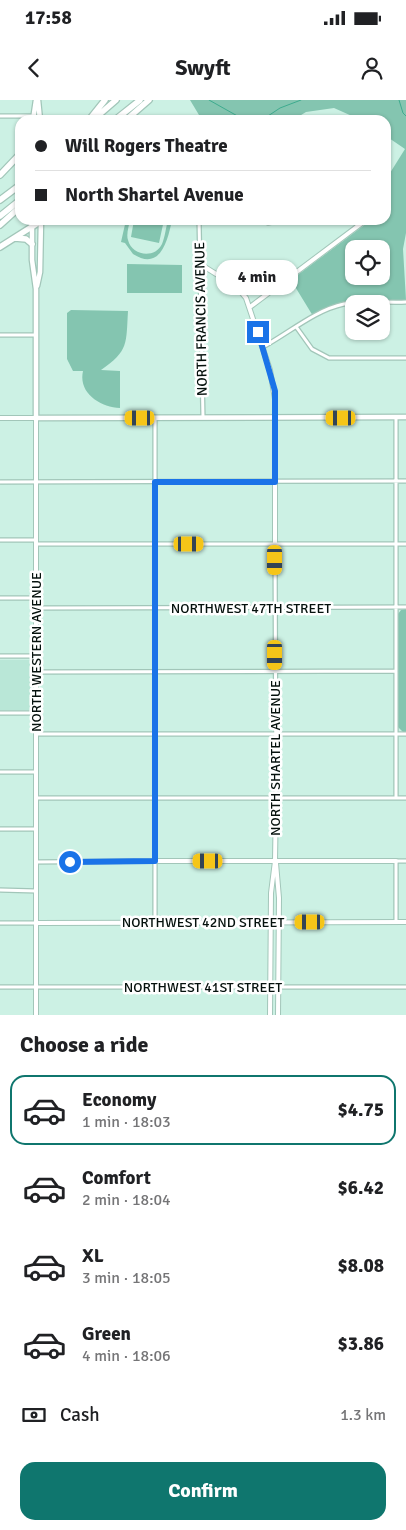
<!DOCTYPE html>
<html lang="en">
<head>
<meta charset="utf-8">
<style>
  :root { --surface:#fff; --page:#f6f6f6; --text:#202124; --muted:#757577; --line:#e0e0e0; --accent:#0f766e }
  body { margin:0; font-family:Signika,sans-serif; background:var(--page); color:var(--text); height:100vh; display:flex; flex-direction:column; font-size:19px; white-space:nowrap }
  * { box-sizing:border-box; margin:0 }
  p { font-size:16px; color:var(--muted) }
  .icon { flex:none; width:28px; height:28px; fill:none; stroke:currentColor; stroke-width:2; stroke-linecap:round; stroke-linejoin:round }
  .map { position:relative; height:915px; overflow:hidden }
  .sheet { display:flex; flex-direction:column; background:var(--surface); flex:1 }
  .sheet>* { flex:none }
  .hud { position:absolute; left:15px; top:15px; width:376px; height:110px; border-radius:15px; box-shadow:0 1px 4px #0004; display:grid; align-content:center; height:110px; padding:0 20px; background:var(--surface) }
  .fabs { position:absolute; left:345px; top:140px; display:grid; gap:10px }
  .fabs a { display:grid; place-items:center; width:45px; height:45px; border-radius:10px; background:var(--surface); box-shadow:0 1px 4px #0004; font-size:25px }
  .end { position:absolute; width:22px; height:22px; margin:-11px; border:6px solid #1a73e8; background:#fff; box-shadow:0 0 0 2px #fff }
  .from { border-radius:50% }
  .bubble { position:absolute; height:35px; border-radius:15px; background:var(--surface); box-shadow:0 1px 4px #0004; font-size:16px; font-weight:700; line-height:35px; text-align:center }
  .car { position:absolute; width:15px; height:30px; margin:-15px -8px; border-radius:6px; box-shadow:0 0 4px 1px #0007; background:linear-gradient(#f5c518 24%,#345 0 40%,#f5c518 0 76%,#345 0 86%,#f5c518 0) }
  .hud b { display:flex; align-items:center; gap:18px; height:48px; font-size:19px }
  .hud b+b { border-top:1px solid var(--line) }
  .hud i { width:12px; height:12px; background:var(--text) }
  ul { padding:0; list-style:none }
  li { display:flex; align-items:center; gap:15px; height:70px; margin:0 10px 8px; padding:0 10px; border:2px solid transparent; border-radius:15px }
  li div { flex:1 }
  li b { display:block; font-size:19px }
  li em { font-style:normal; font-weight:700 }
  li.selected { border-color:var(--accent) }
  li>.icon { width:45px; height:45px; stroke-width:1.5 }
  h2 { padding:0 20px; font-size:22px; line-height:60px }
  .pay { display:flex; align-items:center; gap:12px; height:55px; padding:0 20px; font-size:19px }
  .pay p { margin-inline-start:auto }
  .button { display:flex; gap:10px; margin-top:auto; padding:10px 20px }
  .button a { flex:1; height:58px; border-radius:15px; background:var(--accent); color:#fff; font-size:20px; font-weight:700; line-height:58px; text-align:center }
  .status { display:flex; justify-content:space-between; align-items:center; height:35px; padding:0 25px; background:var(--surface); direction:ltr }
  .status svg { height:14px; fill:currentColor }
  header { display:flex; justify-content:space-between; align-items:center; height:65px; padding:0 20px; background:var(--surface); font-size:22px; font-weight:700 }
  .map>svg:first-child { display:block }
  .built { fill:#b9e7d7 }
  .green { fill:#84c5b0; fill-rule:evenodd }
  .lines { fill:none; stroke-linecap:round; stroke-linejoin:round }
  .stream { stroke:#3eab8e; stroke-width:1 }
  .minor-casing { stroke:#a2c6b9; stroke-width:5.5 }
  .tertiary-casing { stroke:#a2c6b9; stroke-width:6 }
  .secondary-casing { stroke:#a2c6b9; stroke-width:7 }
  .motorway-casing { stroke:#a2c6b9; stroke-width:8 }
  .minor { stroke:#fff; stroke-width:3 }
  .tertiary { stroke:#fff; stroke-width:4 }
  .secondary { stroke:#fff; stroke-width:4.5 }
  .motorway { stroke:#fff; stroke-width:5.5 }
  .route { stroke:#1a73e8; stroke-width:6 }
  .labels { text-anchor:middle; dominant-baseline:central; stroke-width:5; stroke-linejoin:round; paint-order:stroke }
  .street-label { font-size:14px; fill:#05110d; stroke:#fff }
</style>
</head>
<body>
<div class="status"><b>17:58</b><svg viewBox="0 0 49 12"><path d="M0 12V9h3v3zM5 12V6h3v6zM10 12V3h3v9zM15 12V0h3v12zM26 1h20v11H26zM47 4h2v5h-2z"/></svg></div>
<header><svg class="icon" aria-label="back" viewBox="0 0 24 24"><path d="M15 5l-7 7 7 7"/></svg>Swyft<svg class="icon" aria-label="person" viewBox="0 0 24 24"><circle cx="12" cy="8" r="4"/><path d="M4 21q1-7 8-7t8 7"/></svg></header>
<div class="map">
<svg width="406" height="915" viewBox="0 0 406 915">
  <rect width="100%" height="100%" fill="#ccf1e4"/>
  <path class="built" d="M0,560h32v50h-32z"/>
  <path class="green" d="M190,0h216v133l-3,16 3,51c-34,2 -64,-4 -93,16l-22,-36 80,-60h15v-22l4,-25 15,-24 -19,-13v-16h-25l-27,-12 -28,4 -13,8h-91zM354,149h27v27h-27z
    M126,120h4c-1,6 -4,14 -2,20 4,16 27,19 34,4 3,-7 4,-17 6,-24h4c-4,19 -11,52 -39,34l-8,-11 -4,-1z
    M134,120h30l-5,23 -28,-6z
    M127,164l55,1v28h-55z
    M71,210l57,1c-2,32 1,40 -27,59l19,1v37c-20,-1 -42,-15 -37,-37h-10l-6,-12v-46z
    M406,509v123h-3l-5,-5v-113l3,-4z"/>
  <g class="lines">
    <path class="stream" d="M209,0l32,18 10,2
      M399,0l4,13 3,3
      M262,20l18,-12 21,-8"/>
    <defs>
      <path id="minor" d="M0,16h33
        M199,120l4,197
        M261,120l7,3 13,-3
        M353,120l5,6
        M297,228l15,21 17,9h77
        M0,235h36
        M263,247c26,-14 52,-37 81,-43 20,-4 42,-1 62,-2
        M155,318v504
        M396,318v380
        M0,382l406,-1
        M0,440h36
        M36,444h370
        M275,444l1,255
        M0,498h36
        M36,508l370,-1
        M0,556h36
        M36,572l360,-1
        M0,613h36
        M36,634h370
        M0,672h36
        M36,698h370
        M0,729h36
        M36,762l119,-1
        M0,790l36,1
        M396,822v-61h10
        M0,823h36
        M0,887h406"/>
      <path id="tertiary" d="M386,72v17
        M200,164l37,23 9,11 24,72 5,29v145
        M250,207l116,-87
        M0,318h36v597
        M155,761h241
        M276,763l3,35 -1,117
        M36,823l370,-1
        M270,915l1,-122 4,-32 1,-62"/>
      <path id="secondary" d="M38,0l2,20
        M33,20l3,-20
        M32,120v40l4,29v129l370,-1
        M37,186l3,-14 1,-52"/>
      <path id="motorway" d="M89,20l16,-20
        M93,20l23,-20
        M115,20l25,-20
        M126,20l23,-20
        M0,75l20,-21
        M0,100l20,-15
        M0,116l20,-16
        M0,125l20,-18
        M15,138l11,1 6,5
        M0,147l41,-26"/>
    </defs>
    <use href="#minor" class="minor-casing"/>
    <use href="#tertiary" class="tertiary-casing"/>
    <use href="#secondary" class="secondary-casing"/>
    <use href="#motorway" class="motorway-casing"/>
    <use href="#minor" class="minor"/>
    <use href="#tertiary" class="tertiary"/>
    <use href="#secondary" class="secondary"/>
    <use href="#motorway" class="motorway"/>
  </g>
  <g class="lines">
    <path class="route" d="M70,762l85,-1v-379h120v-91l-17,-59"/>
  </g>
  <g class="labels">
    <g class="street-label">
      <text transform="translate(201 219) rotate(-91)">NORTH FRANCIS AVENUE</text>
      <text x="251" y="508">NORTHWEST 47TH STREET</text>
      <text transform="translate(36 552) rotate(-90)">NORTH WESTERN AVENUE</text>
      <text transform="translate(275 658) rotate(-90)">NORTH SHARTEL AVENUE</text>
      <text x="203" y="822">NORTHWEST 42ND STREET</text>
      <text x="203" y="887">NORTHWEST 41ST STREET</text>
    </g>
  </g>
</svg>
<div class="fabs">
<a><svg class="icon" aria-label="locate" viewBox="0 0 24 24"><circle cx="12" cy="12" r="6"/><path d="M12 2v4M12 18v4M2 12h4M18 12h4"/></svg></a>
<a><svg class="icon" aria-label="layers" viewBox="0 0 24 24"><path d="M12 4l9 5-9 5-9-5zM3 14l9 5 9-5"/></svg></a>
</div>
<i class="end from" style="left:70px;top:762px"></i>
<i class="end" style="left:258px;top:232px"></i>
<div class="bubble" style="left:216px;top:160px;width:82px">4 min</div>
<i class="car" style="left:140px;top:318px;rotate:270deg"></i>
<i class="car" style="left:341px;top:318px;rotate:270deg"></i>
<i class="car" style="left:189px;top:444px;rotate:90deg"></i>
<i class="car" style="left:275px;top:460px;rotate:180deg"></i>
<i class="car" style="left:275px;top:555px;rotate:180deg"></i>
<i class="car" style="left:208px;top:761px;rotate:270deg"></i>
<i class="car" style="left:310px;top:822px;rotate:270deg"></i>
<div class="hud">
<b><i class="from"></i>Will Rogers Theatre</b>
<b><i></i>North Shartel Avenue</b>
</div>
</div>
<section class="sheet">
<h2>Choose a ride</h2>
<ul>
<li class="selected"><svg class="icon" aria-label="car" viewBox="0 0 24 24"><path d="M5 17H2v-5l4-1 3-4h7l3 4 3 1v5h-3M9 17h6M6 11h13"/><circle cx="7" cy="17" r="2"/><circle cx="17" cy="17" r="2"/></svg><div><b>Economy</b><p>1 min · 18:03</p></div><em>$4.75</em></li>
<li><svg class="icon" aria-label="car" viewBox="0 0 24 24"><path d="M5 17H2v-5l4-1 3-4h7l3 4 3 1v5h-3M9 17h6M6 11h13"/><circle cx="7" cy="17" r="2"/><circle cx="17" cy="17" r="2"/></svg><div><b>Comfort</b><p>2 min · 18:04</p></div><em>$6.42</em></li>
<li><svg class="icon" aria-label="car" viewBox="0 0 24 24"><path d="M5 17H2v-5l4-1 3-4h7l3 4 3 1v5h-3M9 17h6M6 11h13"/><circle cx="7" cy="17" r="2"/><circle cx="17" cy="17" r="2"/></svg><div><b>XL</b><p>3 min · 18:05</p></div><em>$8.08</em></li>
<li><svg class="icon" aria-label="car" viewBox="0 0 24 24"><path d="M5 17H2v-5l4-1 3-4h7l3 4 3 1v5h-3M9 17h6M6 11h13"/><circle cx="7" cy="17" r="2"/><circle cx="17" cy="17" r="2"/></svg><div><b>Green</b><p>4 min · 18:06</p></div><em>$3.86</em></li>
</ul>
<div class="pay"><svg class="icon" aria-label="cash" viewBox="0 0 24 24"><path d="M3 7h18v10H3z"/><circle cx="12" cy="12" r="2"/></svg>Cash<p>1.3 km</p></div>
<div class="button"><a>Confirm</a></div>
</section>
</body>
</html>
